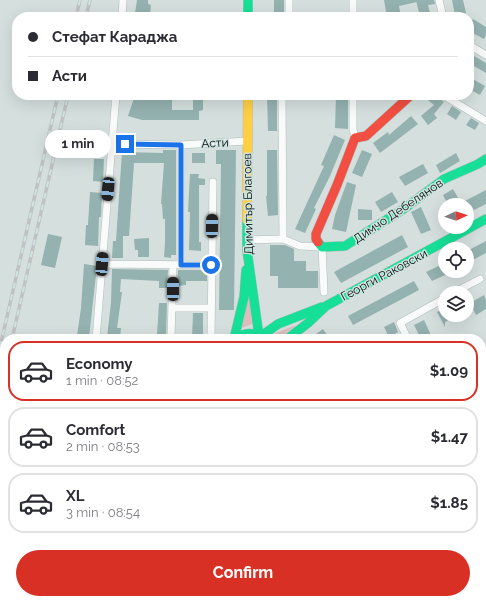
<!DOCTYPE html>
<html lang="en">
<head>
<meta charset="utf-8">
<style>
  :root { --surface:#fff; --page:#f2f2f3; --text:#2b2b33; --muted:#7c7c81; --line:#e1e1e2; --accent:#d93025 }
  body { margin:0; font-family:Raleway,sans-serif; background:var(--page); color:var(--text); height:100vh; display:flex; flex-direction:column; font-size:15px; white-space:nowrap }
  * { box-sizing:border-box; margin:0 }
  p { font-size:13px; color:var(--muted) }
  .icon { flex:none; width:22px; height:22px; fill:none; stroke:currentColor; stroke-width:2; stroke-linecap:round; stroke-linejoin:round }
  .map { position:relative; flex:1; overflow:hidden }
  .side { position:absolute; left:0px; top:334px; width:486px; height:270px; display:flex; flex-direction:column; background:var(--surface); border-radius:16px 16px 0 0; box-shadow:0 4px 16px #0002 }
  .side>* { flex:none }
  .hud { position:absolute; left:12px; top:12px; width:462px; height:88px; border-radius:16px; box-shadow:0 4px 16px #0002; display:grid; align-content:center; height:88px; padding:0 16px; background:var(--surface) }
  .needle { width:26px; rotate:87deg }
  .buttons { position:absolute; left:438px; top:198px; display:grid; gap:8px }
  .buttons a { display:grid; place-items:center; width:36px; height:36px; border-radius:50%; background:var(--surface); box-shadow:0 4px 16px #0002; font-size:20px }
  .end { position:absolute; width:18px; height:18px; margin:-9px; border:5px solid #1a73e8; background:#fff; box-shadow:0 0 0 2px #fff }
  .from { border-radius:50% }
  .bubble { position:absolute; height:28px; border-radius:14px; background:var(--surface); box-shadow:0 4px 16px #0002; font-size:13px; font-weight:700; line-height:28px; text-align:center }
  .car { position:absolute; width:12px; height:24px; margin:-12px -6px; border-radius:5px; box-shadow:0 0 3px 1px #0007; background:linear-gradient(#222 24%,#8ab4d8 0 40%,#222 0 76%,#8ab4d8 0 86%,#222 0) }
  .hud b { display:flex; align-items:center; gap:14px; height:38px; font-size:15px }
  .hud b+b { border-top:1px solid var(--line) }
  .hud i { width:10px; height:10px; background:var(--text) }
  ul { padding:7px 0 0; list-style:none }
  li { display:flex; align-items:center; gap:12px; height:60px; margin:0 8px 6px; padding:0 8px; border:2px solid var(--line); border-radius:16px }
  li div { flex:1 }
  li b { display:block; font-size:15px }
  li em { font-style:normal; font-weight:700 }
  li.on { border-color:var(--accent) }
  li>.icon { width:36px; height:36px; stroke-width:1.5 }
  .action { display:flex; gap:8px; margin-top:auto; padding:8px 16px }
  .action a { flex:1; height:46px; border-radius:24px; background:var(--accent); color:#fff; font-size:16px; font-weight:700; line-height:46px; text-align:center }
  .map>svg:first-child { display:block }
  .green { fill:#debbbc }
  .building { fill:#94b2b0 }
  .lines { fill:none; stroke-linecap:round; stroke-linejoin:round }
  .street-casing { stroke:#b4bdbc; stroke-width:8 }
  .fast-casing { stroke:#b4bdbc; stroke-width:10 }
  .slow-casing { stroke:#b4bdbc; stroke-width:10 }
  .jam-casing { stroke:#b4bdbc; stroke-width:10 }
  .street { stroke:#f9fafa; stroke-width:7 }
  .fast { stroke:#16e098; stroke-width:9 }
  .slow { stroke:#ffcf43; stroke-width:9 }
  .jam { stroke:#f24e42; stroke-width:9 }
  .rail-casing { stroke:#c0c2c2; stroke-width:3.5 }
  .rail { stroke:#cfe4e1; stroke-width:2; stroke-dasharray:6; stroke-linecap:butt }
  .route { stroke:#1a73e8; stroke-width:5 }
  .labels { text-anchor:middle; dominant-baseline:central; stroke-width:3; stroke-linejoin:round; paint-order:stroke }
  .street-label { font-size:12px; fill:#070e0d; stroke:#cfe4e1 }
</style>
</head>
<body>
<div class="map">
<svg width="486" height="604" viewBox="0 0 486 604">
  <rect width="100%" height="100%" fill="#d4dfde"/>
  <path class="green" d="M249,296l3,28 -13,5z
    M296,325l-18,14h-6l-1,-4z"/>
  <path class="building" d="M137,0h11v4l3,1 -1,10 -15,-2z
    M274,0h10v17h-10z
    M384,0h32l1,2 -18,4 2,11h-14z
    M416,0h18l1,4 -7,1 3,12h-11z
    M452,0h11l3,13 -11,2z
    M473,19l13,8v8l-2,4 -15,-8v-5z
    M469,53l17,10v10l-17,-10z
    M469,77l16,9 -5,9 -11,-6z
    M135,95h37v15h21v-15h10v15l-4,1v9h-57l-14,-4z
    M267,95h10v36h-9z
    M336,95h12v34l-13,-1z
    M431,95h7l1,3 5,4 -10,12 3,4 -9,7 -7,-9 13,-11 -6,-5z
    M452,106l9,6 -5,8 -9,-6z
    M411,116l7,8 -38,29 -7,-10 15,-11 1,3z
    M471,118l8,5 -4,7 -9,-5z
    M334,135l11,5 -15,36 -16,32 2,1 -11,24 -10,-4 29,-63 -3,-1z
    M163,150h13v105h-5v3l-7,-1 1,-14v-24h-2l-1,-15h-1l3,-41h-30l-5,73h-6v22h-11l1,-17h3l6,-89 41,1z
    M216,150h20l-2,160h-15l2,-146h-5z
    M267,150h10l1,65 -10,1 -2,-20h1z
    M362,150l10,4 -10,23 -10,-4z
    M192,153h13v10h-13z
    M456,153l4,8 -20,12 -4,-8z
    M94,159h10l-1,23 -10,-1z
    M423,164l5,9 -23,13 -6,-9z
    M190,174h9l-1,4 7,1v6h-6v57h2v9l-12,-1 1,-38h-2z
    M347,182l9,3 -10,47 -14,-3 3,-14z
    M453,189l8,14 25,-13v14l-12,6 -3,-5h-23l-5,-10z
    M90,192l12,1 -1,24h-2l-1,29 -13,-1 1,-20h2z
    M392,192l6,10 -17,10 -6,-10z
    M421,207l10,23 -10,4 -10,-22z
    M358,209l14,1v10h-14z
    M48,234l14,3 -7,31 -14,-3z
    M402,235l6,12 -67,36 -7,-11z
    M149,238v19h-11v-7h-3l-1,-11z
    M486,241v12l-19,10v-12z
    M270,245h15l9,4v12h12v10h12v17h-40v-12h-8z
    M445,263v12l-13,6 -6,-9z
    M84,264l13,2 -8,72 -12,-2 4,-28z
    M112,269l56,1 -1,18h-8v-7l-38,-2 -1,13h2l-5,36h4l-1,10 -13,-1 4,-34z
    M178,270h29v11h-21v4l-9,1z
    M414,281l5,9 -66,35 -5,-9z
    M484,295l2,5v9l-10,6 -6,-12z
    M159,303h8l-1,32h-9z
    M445,308v7h12l-12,7v5l-8,-15z
    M193,313h10v26h-11z
    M424,320l6,13v6h-9l-7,-14z
    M394,322l4,10 -9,5 -5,-10z
    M323,329l7,10h-21z"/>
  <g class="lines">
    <defs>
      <path id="street" d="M353,0v17
        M439,0l4,17
        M122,17l1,-17
        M289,17v-17
        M469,45l17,10
        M282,95l1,144
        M353,95v34l2,9
        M443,95l43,26
        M111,144l70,1 66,-4
        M247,240l36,-1 17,7 22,1 2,45
        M102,264l109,1
        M181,265v-120
        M453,293l27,-14
        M172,308h39
        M96,339l20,-244
        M171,339l2,-74
        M211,339l2,-157
        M408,339l-8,-16 45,-25
        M481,381h5
        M481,525l5,-9
        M481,542l5,3
        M332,599v5
        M473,599l9,5
        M37,604l2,-5
        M250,604v-5
        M437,604l3,-5"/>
      <path id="fast" d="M248,0v17
        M247,220v30l12,86
        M318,242l4,5 23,-1 60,-38 39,-29 34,-15 8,-5
        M260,337l18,-13 44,-17
        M234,339l10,-42 2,-27
        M236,339c9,-7 18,-7 27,0
        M287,339l21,-16 18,-17 160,-87"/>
      <path id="slow" d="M247,220l1,-125
        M127,604l2,-5"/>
      <path id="jam" d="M318,242l-2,-3v-5l21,-49 18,-47 11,-2 45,-41"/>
    </defs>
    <use href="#street" class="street-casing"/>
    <use href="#fast" class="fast-casing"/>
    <use href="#slow" class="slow-casing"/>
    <use href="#jam" class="jam-casing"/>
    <use href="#street" class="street"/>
    <use href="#fast" class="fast"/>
    <use href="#slow" class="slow"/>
    <use href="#jam" class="jam"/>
    <defs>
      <path id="rail" d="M76,17l4,-17
        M86,17l4,-17
        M12,339l56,-244
        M0,347l58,-252
        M0,369l5,-22
        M0,389l5,-21"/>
    </defs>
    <use href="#rail" class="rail-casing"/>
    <use href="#rail" class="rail"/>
  </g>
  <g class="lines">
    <path class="route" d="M125,144l56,1v120h30"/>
  </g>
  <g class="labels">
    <g class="street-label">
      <text transform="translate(215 143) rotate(-3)">Асти</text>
      <text transform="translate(248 204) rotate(-91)">Димитър Благоев</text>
      <text transform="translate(398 211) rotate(-34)">Димчо Дебелянов</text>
      <text transform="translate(384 275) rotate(-28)">Георги Раковски</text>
    </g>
  </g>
</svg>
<div class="buttons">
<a><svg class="needle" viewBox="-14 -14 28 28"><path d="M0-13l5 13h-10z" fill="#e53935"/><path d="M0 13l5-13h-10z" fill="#7c7c81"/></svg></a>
<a><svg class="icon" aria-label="locate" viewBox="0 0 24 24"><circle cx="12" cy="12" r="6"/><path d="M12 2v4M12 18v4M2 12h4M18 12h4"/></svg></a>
<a><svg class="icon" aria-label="layers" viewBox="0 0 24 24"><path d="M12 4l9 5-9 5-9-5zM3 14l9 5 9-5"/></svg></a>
</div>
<i class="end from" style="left:211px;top:265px"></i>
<i class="end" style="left:125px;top:144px"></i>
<div class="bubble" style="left:45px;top:130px;width:66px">1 min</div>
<i class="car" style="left:108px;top:189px;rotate:185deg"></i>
<i class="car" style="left:212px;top:226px;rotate:1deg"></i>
<i class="car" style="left:102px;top:264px;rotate:5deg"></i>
<i class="car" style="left:173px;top:289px;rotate:0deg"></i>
<div class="hud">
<b><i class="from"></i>Стефат Караджа</b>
<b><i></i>Асти</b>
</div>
<section class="side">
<ul>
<li class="on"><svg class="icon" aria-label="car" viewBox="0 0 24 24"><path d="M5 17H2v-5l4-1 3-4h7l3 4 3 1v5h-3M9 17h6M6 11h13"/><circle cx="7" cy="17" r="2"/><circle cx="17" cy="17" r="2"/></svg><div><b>Economy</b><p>1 min · 08:52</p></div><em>$1.09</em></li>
<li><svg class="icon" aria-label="car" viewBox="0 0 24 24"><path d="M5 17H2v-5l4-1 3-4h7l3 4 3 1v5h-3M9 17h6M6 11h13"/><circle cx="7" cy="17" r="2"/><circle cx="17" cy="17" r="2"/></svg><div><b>Comfort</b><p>2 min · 08:53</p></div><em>$1.47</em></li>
<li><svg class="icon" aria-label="car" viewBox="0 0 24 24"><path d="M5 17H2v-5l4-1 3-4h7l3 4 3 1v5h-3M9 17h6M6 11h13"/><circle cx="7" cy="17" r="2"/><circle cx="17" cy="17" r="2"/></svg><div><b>XL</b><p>3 min · 08:54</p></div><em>$1.85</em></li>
</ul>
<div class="action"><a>Confirm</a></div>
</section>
</div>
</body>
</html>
